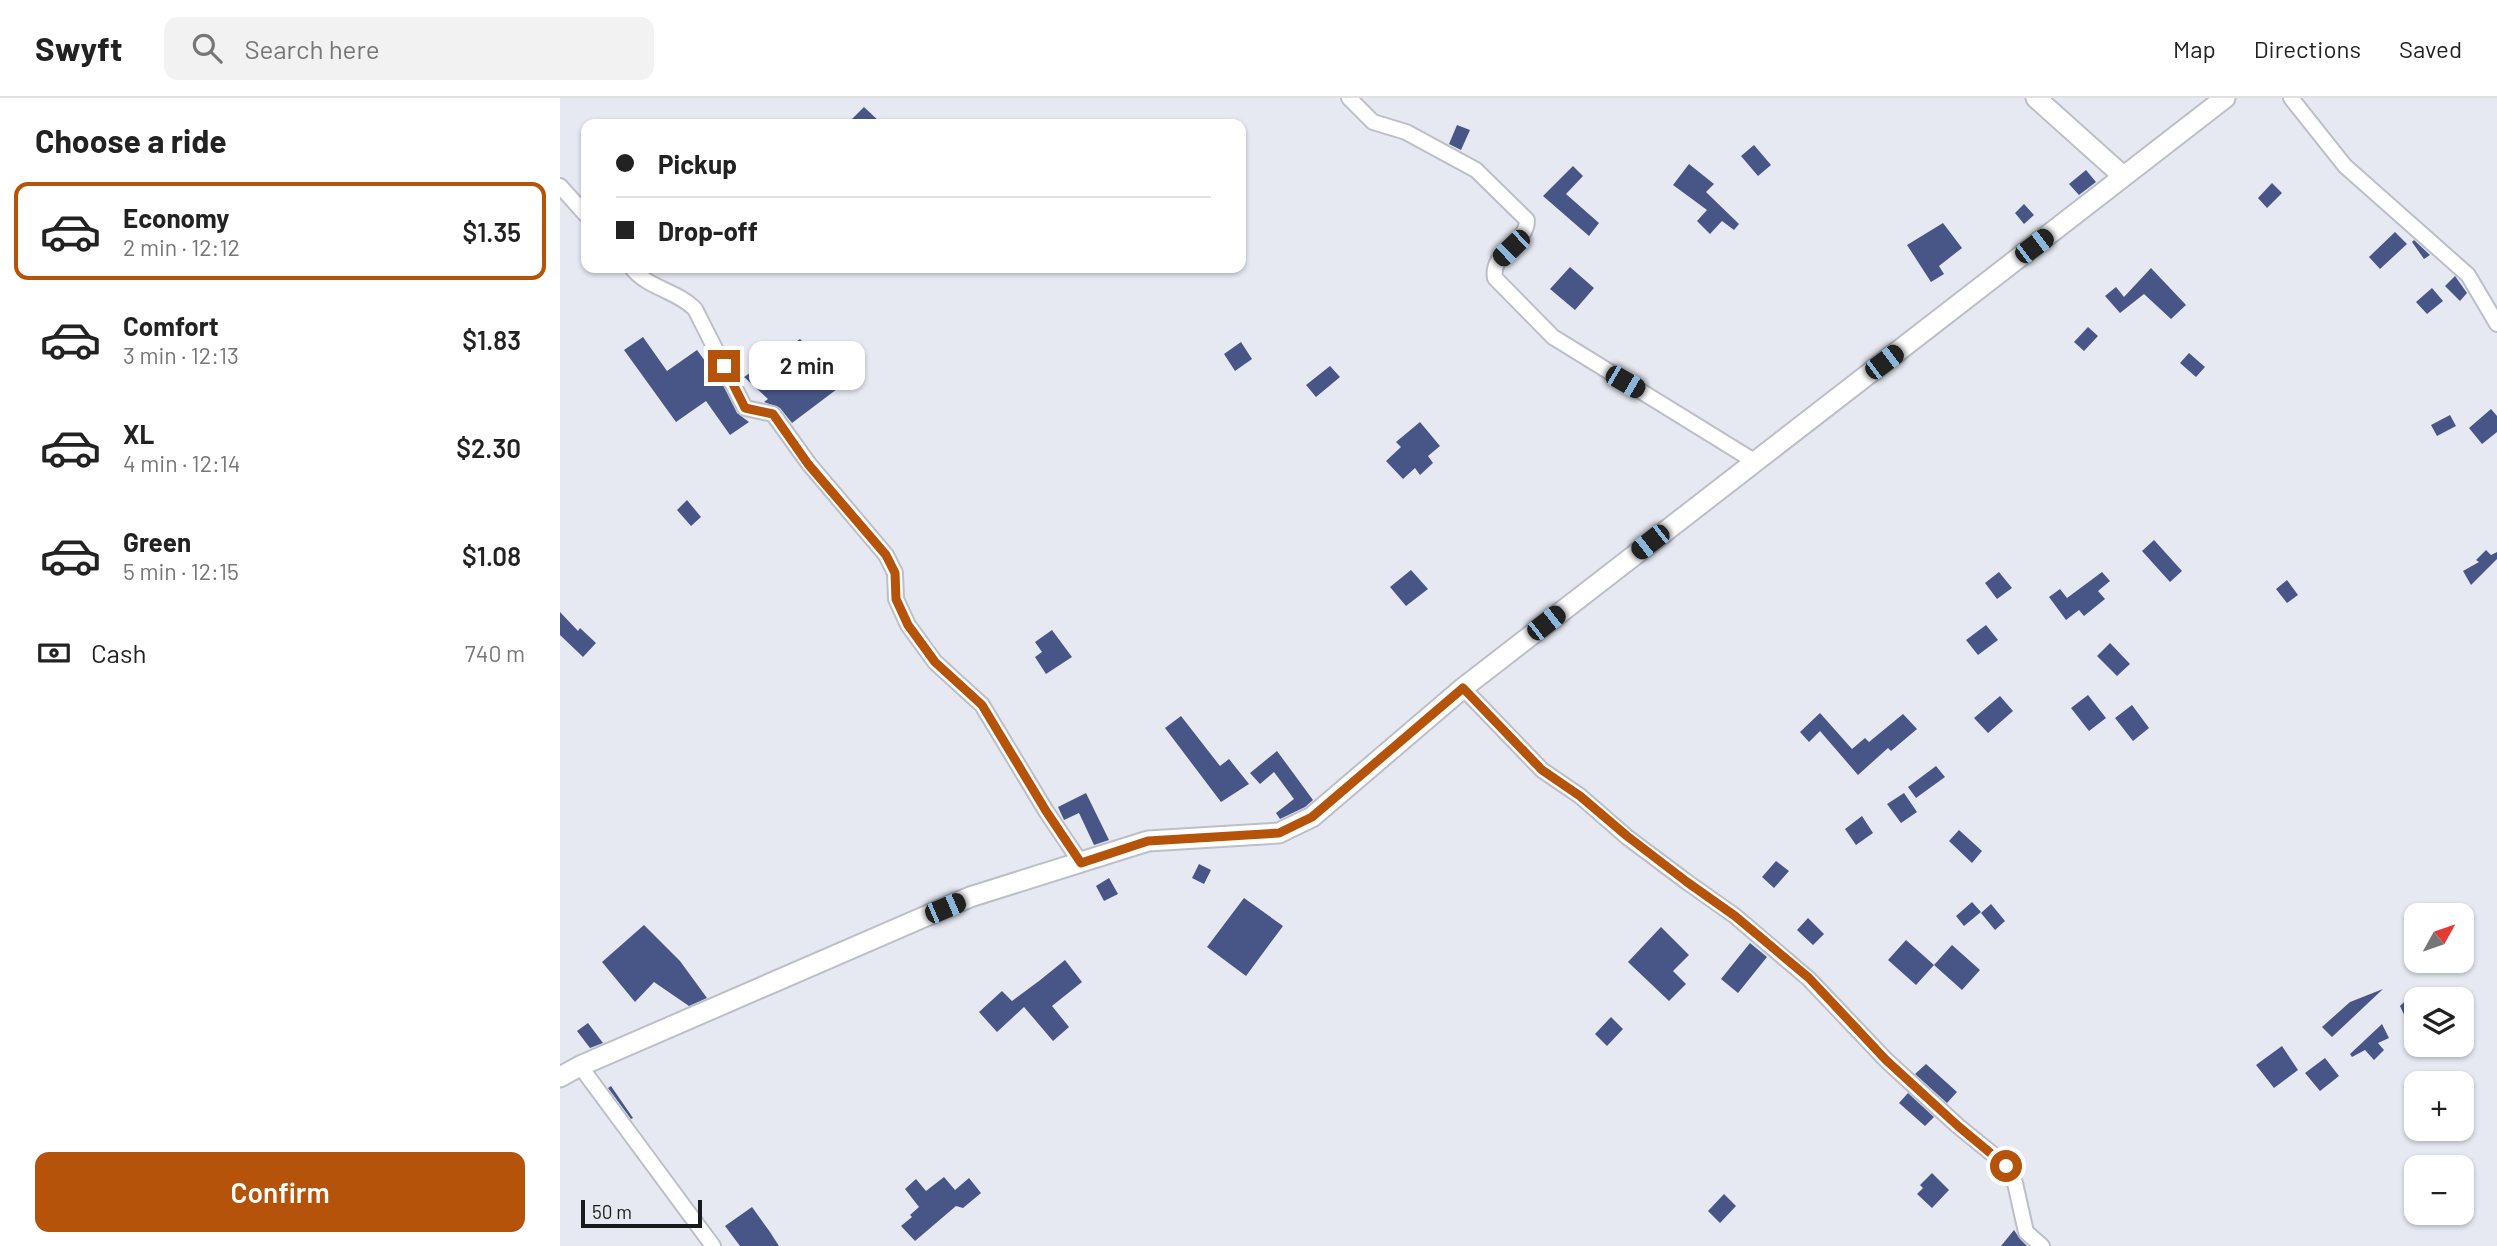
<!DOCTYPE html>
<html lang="en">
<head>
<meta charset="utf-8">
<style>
  :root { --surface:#fff; --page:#f2f2f2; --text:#222; --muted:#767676; --line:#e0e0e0; --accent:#b45309 }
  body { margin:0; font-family:Barlow,sans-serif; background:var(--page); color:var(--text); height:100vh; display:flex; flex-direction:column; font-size:26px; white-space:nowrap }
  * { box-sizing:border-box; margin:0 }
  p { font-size:23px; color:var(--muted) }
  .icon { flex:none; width:38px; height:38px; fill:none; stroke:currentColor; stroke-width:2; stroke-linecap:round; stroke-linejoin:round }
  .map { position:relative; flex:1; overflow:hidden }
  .panel { display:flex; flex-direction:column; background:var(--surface); width:560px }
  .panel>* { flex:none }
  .guide { position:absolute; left:21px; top:21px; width:665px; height:154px; border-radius:14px; box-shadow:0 2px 5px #0004; display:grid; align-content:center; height:154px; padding:0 35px; background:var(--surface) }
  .needle { width:46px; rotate:50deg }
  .buttons { position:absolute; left:1844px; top:805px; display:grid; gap:14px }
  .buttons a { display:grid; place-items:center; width:70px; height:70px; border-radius:14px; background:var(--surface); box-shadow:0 2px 5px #0004; font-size:35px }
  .scale { position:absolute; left:21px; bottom:18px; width:121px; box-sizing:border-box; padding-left:7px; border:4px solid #191a1c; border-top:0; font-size:19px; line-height:24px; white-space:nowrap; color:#191a1c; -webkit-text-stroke:5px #e6e9f1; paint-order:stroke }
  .end { position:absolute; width:32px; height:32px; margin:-16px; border:9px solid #b45309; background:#fff; box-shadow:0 0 0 4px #fff }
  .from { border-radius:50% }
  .bubble { position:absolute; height:49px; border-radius:14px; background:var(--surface); box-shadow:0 2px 5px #0004; font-size:23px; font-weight:600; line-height:49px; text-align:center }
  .car { position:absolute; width:21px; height:42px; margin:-21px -10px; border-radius:9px; box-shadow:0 0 5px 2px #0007; background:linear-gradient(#222 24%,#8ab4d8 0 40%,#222 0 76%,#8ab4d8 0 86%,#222 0) }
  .guide b { display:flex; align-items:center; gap:24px; height:66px; font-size:26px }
  .guide b+b { border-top:2px solid var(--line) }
  .guide i { width:18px; height:18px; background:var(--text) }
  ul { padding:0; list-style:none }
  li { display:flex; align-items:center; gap:21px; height:98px; margin:0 14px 10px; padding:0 21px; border:4px solid transparent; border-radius:14px }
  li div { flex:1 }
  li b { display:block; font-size:26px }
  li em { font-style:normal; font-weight:600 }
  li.active { border-color:var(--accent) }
  li>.icon { width:63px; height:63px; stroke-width:1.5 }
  h2 { padding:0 35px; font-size:32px; line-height:84px }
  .pay { display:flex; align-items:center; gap:18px; height:77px; padding:0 35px; font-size:26px }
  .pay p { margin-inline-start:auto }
  .button { display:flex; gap:14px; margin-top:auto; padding:14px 35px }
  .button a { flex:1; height:80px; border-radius:14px; background:var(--accent); color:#fff; font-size:28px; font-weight:600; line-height:80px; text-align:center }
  header { display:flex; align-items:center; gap:42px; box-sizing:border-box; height:98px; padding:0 35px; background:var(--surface); border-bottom:2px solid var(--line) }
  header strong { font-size:33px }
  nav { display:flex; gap:38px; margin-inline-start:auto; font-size:24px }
  .search { width:490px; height:63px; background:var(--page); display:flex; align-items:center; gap:18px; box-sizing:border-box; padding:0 24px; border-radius:14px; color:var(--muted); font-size:26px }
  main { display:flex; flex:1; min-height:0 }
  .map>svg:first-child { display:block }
  .building { fill:#485687 }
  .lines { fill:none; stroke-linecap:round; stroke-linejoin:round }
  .street-casing { stroke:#bcbfc7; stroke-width:18 }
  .secondary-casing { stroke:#bcbfc7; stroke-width:23 }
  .street { stroke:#fff; stroke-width:14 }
  .secondary { stroke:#fff; stroke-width:19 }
  .route { stroke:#b45309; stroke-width:9 }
</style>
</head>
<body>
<header>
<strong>Swyft</strong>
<div class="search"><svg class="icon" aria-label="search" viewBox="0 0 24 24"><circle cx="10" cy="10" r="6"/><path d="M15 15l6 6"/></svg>Search here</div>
<nav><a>Map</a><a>Directions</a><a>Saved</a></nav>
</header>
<main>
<section class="panel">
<h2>Choose a ride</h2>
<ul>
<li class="active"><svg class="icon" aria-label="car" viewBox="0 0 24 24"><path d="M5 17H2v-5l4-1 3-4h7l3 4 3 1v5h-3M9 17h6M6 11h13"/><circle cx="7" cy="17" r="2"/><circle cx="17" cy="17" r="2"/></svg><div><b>Economy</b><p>2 min · 12:12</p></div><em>$1.35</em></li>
<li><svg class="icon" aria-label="car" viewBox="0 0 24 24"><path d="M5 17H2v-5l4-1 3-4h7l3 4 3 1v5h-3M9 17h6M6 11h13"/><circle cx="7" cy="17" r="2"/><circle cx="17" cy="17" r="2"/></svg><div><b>Comfort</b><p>3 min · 12:13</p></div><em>$1.83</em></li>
<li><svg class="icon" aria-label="car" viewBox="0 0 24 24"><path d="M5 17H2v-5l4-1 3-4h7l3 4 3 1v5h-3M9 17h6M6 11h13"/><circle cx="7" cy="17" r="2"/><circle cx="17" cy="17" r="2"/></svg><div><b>XL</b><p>4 min · 12:14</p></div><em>$2.30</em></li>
<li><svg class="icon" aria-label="car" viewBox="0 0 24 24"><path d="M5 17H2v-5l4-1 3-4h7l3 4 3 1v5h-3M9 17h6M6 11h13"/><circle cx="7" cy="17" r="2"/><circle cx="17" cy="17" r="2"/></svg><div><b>Green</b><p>5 min · 12:15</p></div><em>$1.08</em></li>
</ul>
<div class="pay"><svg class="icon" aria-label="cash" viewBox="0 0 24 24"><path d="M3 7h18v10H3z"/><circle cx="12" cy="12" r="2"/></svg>Cash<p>740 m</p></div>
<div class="button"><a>Confirm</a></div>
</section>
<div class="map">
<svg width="1937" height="1148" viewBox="0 0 1937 1148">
  <rect width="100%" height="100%" fill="#e6e9f1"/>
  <path class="building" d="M304,9l18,17h-35z
    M897,27l13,5 -9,20 -12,-6z
    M1194,47l17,20 -13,11 -17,-20z
    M1129,66l25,20 -8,8 33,32 -5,6 -12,-9 -12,13 -13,-13 10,-11 -34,-25z
    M1013,68l10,10 -17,18 33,29 -10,13 -46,-40z
    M1526,72l10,12 -17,13 -10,-11z
    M1712,85l10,10 -15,15 -9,-10z
    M1464,106l10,11 -10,9 -9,-11z
    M1383,125l19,25 -23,18 5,8 -13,8 -24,-37z
    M1835,134l12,12 -27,25 -11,-12z
    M1854,142l16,15 -6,4 -12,-17z
    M1010,169l24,21 -19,22 -25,-21z
    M1591,170l35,37 -15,14 -27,-25 -24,19 -15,-17 11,-9 8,10z
    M1895,178l12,17 -7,8 -15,-15z
    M1872,190l11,13 -16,13 -11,-12z
    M1528,229l10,9 -14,15 -10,-9z
    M83,239l24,34 30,-21 27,37 13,26 12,9 -19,13 -24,-34 -30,21 -52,-72z
    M240,241l24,25 3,-2 18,21 -53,40 -12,-15 -16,-6 4,-3 -24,-22z
    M681,244l11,17 -17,12 -11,-17z
    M1629,255l16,14 -9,10 -16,-14z
    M770,268l10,11 -24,20 -10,-12z
    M1931,311l6,7v16l-15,12 -13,-16z
    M1890,317l6,11 -19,10 -6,-11z
    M860,324l20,24 -12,10 5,7 -13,12 -5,-7 -12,11 -17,-18 15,-14 -5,-5z
    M127,402l14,17 -10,9 -14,-16z
    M1594,442l28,31 -12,11 -28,-31z
    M1926,452l5,5 6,-3v7l-26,26 -8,-14 16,-9 -3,-2z
    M851,472l17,19 -22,17 -16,-19z
    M1439,474l13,16 -15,11 -12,-16z
    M1542,474l8,9 -12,10 7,8 -21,17 -5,-6 -13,10 -17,-23 11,-8 7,9z
    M1727,482l11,15 -11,8 -11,-14z
    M0,514l18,19 2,-3 16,15 -13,14 -23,-22z
    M1426,527l12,15 -20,15 -12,-15z
    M492,532l20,27 -26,17 -11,-17 7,-5 -7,-10z
    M1550,545l20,21 -13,12 -20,-20z
    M1528,597l18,23 -17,13 -18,-23z
    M1440,598l13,15 -25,22 -14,-15z
    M1572,607l17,23 -16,13 -18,-23z
    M1260,615l32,36 13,-11 4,4 34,-28 14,15 -26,22 -3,-3 -30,27 -38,-44 -11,11 -9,-10z
    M621,618l39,50 9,-7 20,25 -28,18 -56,-74z
    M717,653l36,49 -8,7 -25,12 -4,-6 18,-14 -20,-27 -14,12 -10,-11z
    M1376,668l9,11 -29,21 -8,-11z
    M526,695l23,47 -15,5 -15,-32 -15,7 -6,-13z
    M1344,695l13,19 -16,11 -14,-19z
    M1302,718l11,17 -17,12 -11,-16z
    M1399,732l23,21 -10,12 -23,-22z
    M1216,763l13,10 -15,17 -12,-11z
    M639,766l12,6 -7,14 -12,-6z
    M549,780l9,16 -14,7 -8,-15z
    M684,800l39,28 -37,50 -39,-29z
    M1412,804l9,10 -17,14 -8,-10z
    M1431,806l14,17 -10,9 -14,-17z
    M1248,820l16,16 -11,11 -16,-15z
    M84,827l36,36 27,37 -18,8 -35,-24 -19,20 -33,-40z
    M1101,829l28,28 -16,16 13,13 -17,17 -41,-39z
    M1346,842l28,25 -18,20 -28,-25z
    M1190,845l17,14 -29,36 -17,-14z
    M1392,847l28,25 -18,20 -28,-25z
    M505,862l17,22 -30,24 17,21 -16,14 -29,-34 -27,25 -18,-20 23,-21 10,10 27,-20z
    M1823,891l-51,48 -10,-10 28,-25z
    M1857,892v52l-17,-36z
    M1051,919l12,12 -16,17 -12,-12z
    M28,925l15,20 -13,5 -13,-17z
    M1822,926l7,14 -11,5 6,7 -10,10 -9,-10 -13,7 -2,-3z
    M1722,948l16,24 -24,18 -18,-23z
    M1765,960l14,18 -19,15 -15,-18z
    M1366,966l31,28 -10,11 -32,-29z
    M51,988l22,32 -2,1 -23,-31z
    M1348,995l26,24 -9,9 -26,-23z
    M1372,1075l17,17 -17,18 -15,-14 6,-6 -3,-3z
    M384,1079l11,13 14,-12 12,15 -18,15 -7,-2 -41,35 -14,-15 11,-9 -2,-2 9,-8 -14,-18 11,-10 10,12z
    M1164,1096l12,12 -16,17 -12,-12z
    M192,1109l18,25 9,14h-39l-15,-20z
    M1454,1132l6,9 7,7h-26z"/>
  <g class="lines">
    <defs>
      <path id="street" d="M789,0l24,24 33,10 70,38 51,50c0,25 -37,32 -32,58l58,59 201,124
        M1731,0l54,68 123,109 29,49
        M0,88l26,29
        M72,170c17,21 44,22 63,41l50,99 28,6 36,50 77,91 9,18 1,26 12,26 27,37 47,43 64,106 35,52
        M903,590l79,82 38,26 47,41 60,45 48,34 74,63 77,81 72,66 48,39 9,18 11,49 16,14
        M20,968l133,180"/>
      <path id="secondary" d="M1476,0l87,78
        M0,979l20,-11 390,-169 178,-56 131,-8 33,-16 151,-129 762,-590"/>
    </defs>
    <use href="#street" class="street-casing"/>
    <use href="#secondary" class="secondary-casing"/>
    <use href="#street" class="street"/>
    <use href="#secondary" class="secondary"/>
  </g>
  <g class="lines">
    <path class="route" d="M164,268l21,42 28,6 35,50 78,91 9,18 1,26 12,26 27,37 47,43 64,106 35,52 67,-22 131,-8 33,-16 151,-129 79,82 38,26 47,40 60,46 48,34 74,62 77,82 72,66 48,40"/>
  </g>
</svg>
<div class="buttons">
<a><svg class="needle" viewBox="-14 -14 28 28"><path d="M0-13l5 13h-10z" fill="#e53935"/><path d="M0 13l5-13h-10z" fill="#767676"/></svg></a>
<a><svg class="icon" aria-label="layers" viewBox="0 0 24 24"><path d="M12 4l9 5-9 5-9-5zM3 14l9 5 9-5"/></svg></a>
<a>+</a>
<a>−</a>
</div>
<div class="scale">50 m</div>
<i class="end from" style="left:1446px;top:1068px"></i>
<i class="end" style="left:164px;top:268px"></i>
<div class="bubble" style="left:189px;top:243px;width:116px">2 min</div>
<i class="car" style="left:1474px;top:148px;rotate:53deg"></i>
<i class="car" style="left:951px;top:150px;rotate:226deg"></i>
<i class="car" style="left:1324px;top:264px;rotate:53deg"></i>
<i class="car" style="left:1065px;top:284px;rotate:120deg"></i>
<i class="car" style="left:1090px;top:444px;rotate:232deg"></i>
<i class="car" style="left:986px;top:525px;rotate:52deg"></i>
<i class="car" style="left:385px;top:810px;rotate:67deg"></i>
<div class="guide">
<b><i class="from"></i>Pickup</b>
<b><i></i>Drop-off</b>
</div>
</div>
</main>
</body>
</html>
